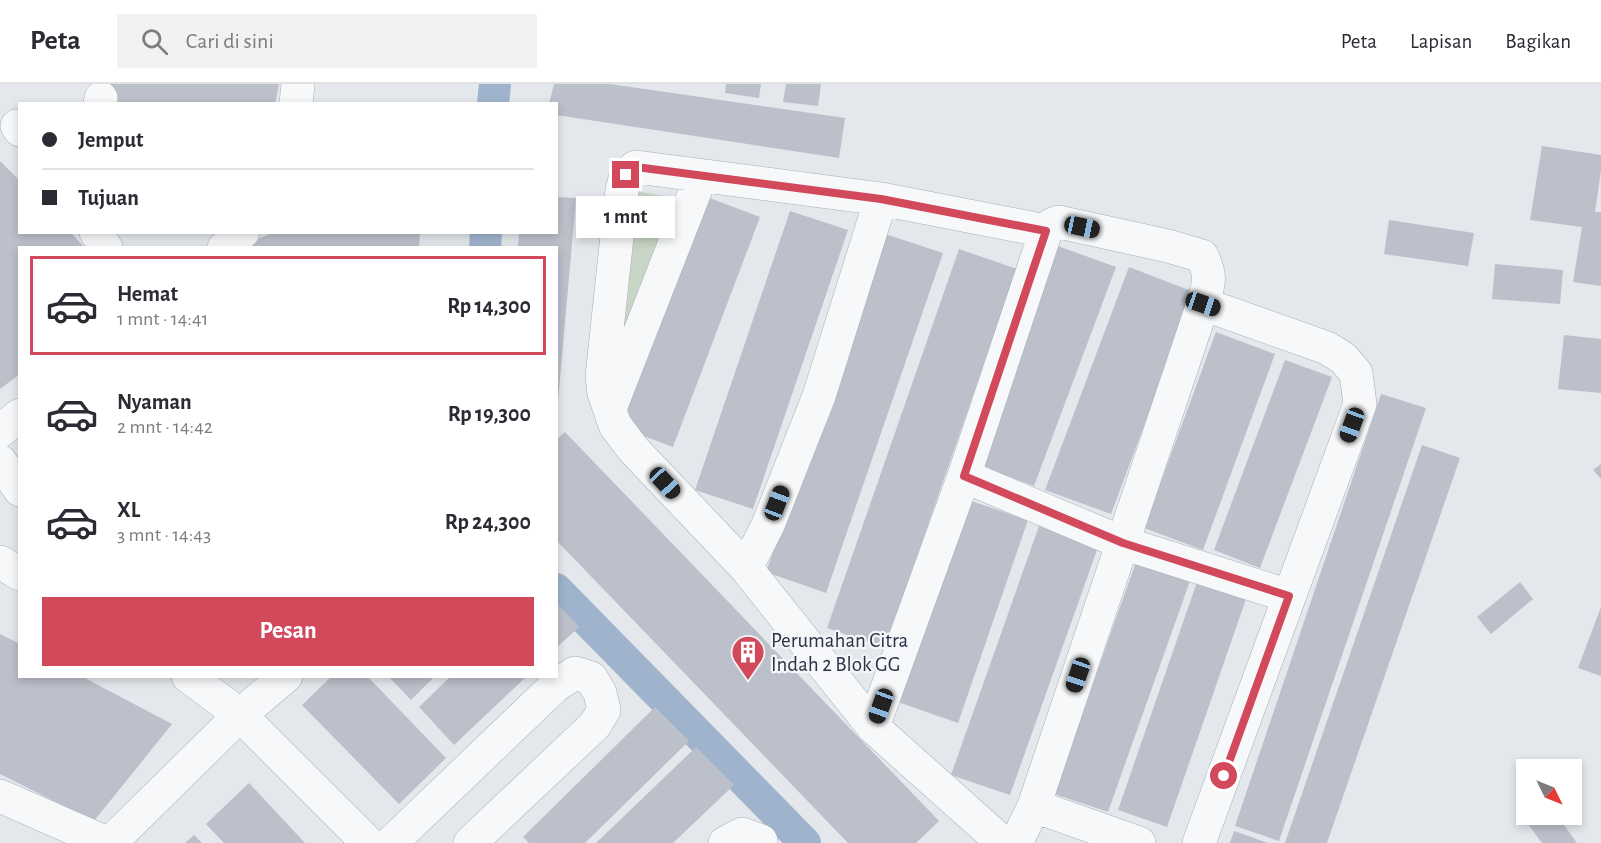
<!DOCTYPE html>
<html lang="id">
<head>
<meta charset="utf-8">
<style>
  :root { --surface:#fff; --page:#f2f2f3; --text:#2b2b33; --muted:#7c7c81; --line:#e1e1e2; --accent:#d1495b }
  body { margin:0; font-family:"Alegreya Sans",sans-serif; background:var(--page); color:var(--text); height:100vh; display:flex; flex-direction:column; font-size:22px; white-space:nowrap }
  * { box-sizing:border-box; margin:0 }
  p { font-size:20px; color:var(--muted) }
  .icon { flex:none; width:33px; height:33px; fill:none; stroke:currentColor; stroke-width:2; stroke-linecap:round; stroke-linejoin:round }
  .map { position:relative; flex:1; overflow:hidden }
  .drawer { position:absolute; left:18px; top:162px; width:540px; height:432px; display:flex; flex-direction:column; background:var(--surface); border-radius:0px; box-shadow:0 3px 9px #0003 }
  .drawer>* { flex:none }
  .top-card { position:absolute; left:18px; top:18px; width:540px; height:132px; border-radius:0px; box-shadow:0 3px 9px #0003; display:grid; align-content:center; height:132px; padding:0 24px; background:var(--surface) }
  .needle { width:39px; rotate:133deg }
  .controls { position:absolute; left:1516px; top:675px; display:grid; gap:12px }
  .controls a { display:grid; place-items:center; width:66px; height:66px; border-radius:0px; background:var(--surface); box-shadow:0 3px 9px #0003; font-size:30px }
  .end { position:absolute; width:27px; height:27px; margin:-14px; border:8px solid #d1495b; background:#fff; box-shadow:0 0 0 3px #fff }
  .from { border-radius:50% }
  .bubble { position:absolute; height:42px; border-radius:0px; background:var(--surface); box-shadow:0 3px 9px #0003; font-size:20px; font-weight:700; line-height:42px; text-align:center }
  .car { position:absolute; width:18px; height:36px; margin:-18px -9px; border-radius:8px; box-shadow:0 0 4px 2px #0007; background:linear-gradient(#222 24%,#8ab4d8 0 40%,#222 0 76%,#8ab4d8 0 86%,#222 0) }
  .top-card b { display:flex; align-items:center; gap:21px; height:57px; font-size:22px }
  .top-card b+b { border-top:2px solid var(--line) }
  .top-card i { width:15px; height:15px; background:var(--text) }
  ul { padding:10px 0 0; list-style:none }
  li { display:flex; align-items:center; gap:18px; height:99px; margin:0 12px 9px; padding:0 12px; border:3px solid transparent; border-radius:0px }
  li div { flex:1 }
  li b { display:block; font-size:22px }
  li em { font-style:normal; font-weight:700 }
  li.on { border-color:var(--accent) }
  li>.icon { width:54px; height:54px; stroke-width:1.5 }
  .button { display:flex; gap:12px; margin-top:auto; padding:12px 24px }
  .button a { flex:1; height:69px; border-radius:0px; background:var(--accent); color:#fff; font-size:24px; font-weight:700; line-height:69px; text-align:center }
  header { display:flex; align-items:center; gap:36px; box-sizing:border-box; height:84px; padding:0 30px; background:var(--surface); border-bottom:2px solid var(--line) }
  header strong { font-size:28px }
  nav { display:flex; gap:33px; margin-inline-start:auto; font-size:21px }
  .search { width:420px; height:54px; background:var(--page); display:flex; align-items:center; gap:15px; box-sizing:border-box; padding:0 21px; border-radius:0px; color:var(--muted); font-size:22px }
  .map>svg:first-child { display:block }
  .green { fill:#c9d6c5 }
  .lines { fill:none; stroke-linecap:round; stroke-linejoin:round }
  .canal { stroke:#9fb4cc; stroke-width:32 }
  .building { fill:#bbc0ca }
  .street-casing { stroke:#a9aeb7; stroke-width:34 }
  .street { stroke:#f7f8fa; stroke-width:33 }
  .route { stroke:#d1495b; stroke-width:8 }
  .labels { text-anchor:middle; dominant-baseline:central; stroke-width:4.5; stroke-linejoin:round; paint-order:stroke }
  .poi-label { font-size:21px; fill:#2b3445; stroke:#f4f6f9; text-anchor:start }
</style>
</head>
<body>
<header>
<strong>Peta</strong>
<div class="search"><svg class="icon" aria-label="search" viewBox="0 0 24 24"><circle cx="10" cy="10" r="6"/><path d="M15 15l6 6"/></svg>Cari di sini</div>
<nav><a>Peta</a><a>Lapisan</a><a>Bagikan</a></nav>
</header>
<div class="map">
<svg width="1601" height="759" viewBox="0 0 1601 759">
  <rect width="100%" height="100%" fill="#e4e7ec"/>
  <path class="green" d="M626,105l52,10 -73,176z"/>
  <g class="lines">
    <path class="canal" d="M493,20l2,-20
      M485,164l1,-16
      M556,505l249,254"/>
  </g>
  <path class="building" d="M108,0h171l-4,20h-169z
    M554,0h56l235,34 -6,40 -283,-43v-11h-7z
    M726,0h35l-2,14 -34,-5z
    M786,0h35l-3,22 -35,-4z
    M1542,62l59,9v16l-6,41h6v74l-28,-4 9,-55 -52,-7z
    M0,77l20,20v51h50l15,16h-65v126l-20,15z
    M556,113l20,1 -18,203 -2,-1v-152h-38l1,-16h37z
    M707,113l53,20 -87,230 -53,-20z
    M790,127l58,19 -95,279 -58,-19z
    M1389,136l85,13 -6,33 -84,-12z
    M275,148h145l-1,16h-166v-7z
    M882,149l61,20 -117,340 -60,-21z
    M1058,162l58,21 -82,219 -57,-21z
    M959,165l58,20 -132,379 -58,-20z
    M1495,180l68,6 -3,34 -68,-5z
    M1129,183l65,25 -83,222 -66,-24z
    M1216,248l59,22 -72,196 -59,-22z
    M1564,251l37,4v54l-43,-4z
    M1285,276l47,17 -72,191 -46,-18z
    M1381,310l45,14 -147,433 -44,-15z
    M565,348l374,389 -23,22h-68l-292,-303v-100z
    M1422,361l38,13 -133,385h-42z
    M1601,380v15l-8,-9z
    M965,415l63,21 -70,203 -63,-22z
    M1039,442l59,21 -88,248 -59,-20z
    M1137,475l54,19 -83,234 -54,-18z
    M1197,498l49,17 -79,228 -49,-17z
    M1520,498l13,17 -42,35 -14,-17z
    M556,518l23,25 -23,21z
    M1601,523v69l-23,-8z
    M0,550l20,10v32h61l91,48 -78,97 -94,-47z
    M332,592h35l79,82 -47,46 -97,-99z
    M388,592h47l-24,24z
    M451,592h76l-73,69 -35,-38z
    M655,623l34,34 -104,102h-56l-6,-6z
    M696,663l38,38 -61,58h-77z
    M249,699l56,60h-81l-18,-19z
    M1527,728v2h29l21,29h-35l-20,-27z
    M1234,747l34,12h-38z
    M194,751l8,8h-17z"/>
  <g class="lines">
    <defs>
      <path id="street" d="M100,20l1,-6
        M296,20l2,-20
        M17,42l3,4
        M96,148l10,16
        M224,164l19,-16
        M611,322l90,-230
        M0,347l20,-16
        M0,377l20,29
        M964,392l159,67 166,53
        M0,478l20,12
        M746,484l22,-43 51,-129 62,-197
        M188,592l52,39 128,128
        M873,643l91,-251 82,-245
        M0,712l107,47
        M1034,722l105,37
        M110,759l130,-128 46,-39
        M391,759l164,-157 20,-13 16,5 9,15 4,17 -9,15 -125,118
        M725,759l17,-9 19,7v2
        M1003,759l-130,-116 -127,-159 -113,-119 -18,-24 -11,-32 -2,-17 20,-186 4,-15 10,-8 245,32 165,32 5,-6 8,-3 109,24 34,10c10,22 7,26 1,48l-169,502 -18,37
        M1199,759l161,-439 -4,-31 -13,-15 -16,-10 -124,-44"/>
    </defs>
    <use href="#street" class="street-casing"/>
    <use href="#street" class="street"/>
  </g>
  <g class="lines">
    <path class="route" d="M626,91l10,-8 245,32 165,32 -82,245 159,67 166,53 -65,180"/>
  </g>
  <defs>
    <symbol id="building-pin" viewBox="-11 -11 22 30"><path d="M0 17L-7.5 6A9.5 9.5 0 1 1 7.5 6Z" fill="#d1495b" stroke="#f4f6f9"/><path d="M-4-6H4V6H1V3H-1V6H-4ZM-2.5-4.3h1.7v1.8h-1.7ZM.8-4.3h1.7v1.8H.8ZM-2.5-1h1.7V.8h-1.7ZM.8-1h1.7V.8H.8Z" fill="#fff"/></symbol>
  </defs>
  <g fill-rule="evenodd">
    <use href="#building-pin" x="729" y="549" width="38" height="52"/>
  </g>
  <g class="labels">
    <g class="poi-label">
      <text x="771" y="556">Perumahan Citra<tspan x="771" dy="24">Indah 2 Blok GG</tspan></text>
    </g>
  </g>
</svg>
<div class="controls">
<a><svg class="needle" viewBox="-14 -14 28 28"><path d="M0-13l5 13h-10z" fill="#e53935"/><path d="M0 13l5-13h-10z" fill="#7c7c81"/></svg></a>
</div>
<i class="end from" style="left:1224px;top:692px"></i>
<i class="end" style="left:626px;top:91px"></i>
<div class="bubble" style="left:576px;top:112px;width:99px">1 mnt</div>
<i class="car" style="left:1082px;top:143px;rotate:102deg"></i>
<i class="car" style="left:1203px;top:220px;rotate:109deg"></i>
<i class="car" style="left:1352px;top:341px;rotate:200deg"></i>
<i class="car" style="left:665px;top:399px;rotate:137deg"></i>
<i class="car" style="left:777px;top:419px;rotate:21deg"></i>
<i class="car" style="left:1078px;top:591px;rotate:199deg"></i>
<i class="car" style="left:881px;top:622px;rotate:200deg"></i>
<div class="top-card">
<b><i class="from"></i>Jemput</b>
<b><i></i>Tujuan</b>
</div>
<section class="drawer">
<ul>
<li class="on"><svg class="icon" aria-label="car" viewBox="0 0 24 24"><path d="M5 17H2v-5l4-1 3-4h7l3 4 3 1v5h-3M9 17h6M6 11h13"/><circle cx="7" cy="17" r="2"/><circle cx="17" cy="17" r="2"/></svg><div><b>Hemat</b><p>1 mnt · 14:41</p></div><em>Rp 14,300</em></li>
<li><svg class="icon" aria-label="car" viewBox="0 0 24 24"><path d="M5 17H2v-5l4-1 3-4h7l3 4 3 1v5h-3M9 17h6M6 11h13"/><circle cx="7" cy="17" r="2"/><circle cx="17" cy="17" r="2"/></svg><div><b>Nyaman</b><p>2 mnt · 14:42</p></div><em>Rp 19,300</em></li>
<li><svg class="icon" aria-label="car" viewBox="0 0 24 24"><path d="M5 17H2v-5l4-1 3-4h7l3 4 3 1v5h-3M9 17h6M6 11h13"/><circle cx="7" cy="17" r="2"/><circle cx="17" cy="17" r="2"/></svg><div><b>XL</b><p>3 mnt · 14:43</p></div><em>Rp 24,300</em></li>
</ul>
<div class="button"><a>Pesan</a></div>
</section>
</div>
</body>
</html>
